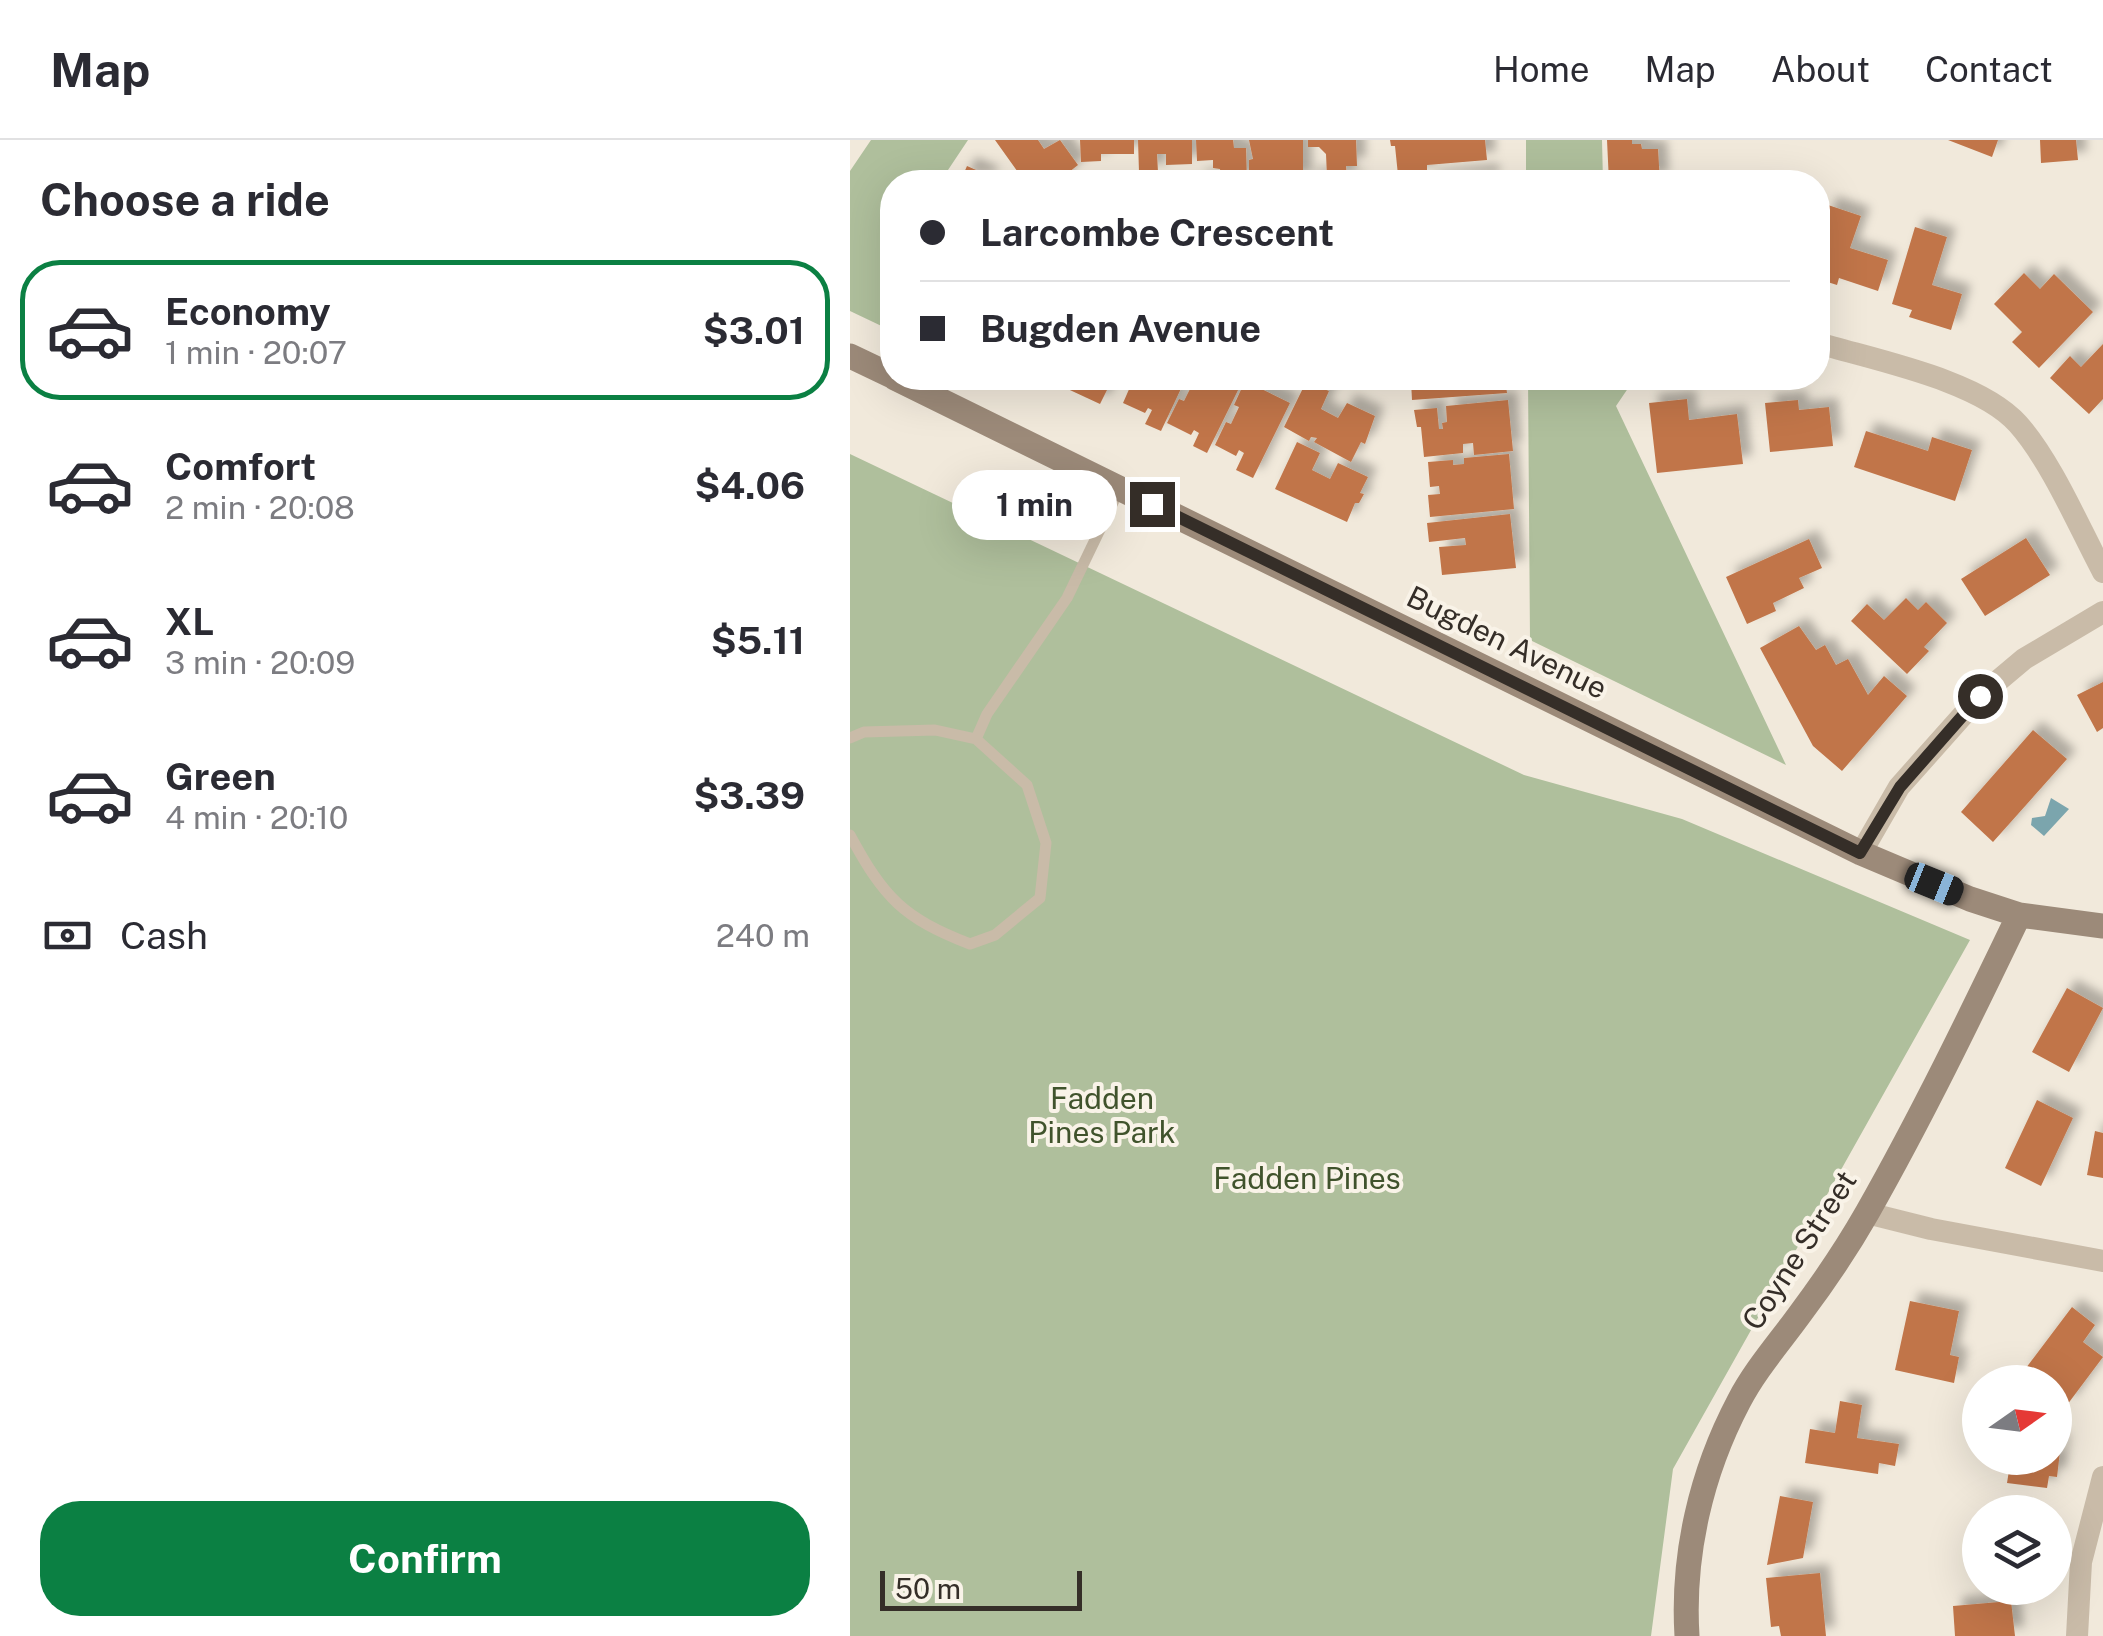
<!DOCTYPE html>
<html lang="en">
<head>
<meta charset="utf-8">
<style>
  :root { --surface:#fff; --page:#f2f2f3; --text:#2b2b33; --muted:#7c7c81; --line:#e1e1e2; --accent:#0b8043 }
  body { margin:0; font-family:"Public Sans",sans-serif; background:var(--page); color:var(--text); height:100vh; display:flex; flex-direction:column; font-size:38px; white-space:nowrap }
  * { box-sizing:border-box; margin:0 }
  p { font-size:32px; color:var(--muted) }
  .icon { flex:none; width:55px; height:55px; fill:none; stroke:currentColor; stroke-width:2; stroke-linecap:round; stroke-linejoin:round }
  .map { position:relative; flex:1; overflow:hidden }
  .details { display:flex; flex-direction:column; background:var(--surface); width:850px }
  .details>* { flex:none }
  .banner { position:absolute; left:30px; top:30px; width:950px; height:220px; border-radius:40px; box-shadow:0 10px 40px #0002; display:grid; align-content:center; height:220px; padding:0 40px; background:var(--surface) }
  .needle { width:65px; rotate:76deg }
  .controls { position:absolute; left:1112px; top:1225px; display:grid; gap:20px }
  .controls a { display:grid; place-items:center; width:110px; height:110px; border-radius:50%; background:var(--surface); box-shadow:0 10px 40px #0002; font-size:50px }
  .scale { position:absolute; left:30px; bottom:25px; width:202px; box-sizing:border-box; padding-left:10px; border:5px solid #352e28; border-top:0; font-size:28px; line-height:35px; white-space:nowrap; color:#352e28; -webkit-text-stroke:8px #f9f3e8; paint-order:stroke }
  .end { position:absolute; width:45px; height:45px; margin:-22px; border:12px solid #352e28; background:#fff; box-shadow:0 0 0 5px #fff }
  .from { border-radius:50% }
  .bubble { position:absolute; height:70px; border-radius:35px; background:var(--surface); box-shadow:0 10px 40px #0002; font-size:32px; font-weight:700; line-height:70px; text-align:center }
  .car { position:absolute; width:30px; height:60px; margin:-30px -15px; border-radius:12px; box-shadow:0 0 8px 2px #0007; background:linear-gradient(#222 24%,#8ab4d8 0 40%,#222 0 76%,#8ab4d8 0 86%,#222 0) }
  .banner b { display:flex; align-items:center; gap:35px; height:95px; font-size:38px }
  .banner b+b { border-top:2px solid var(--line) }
  .banner i { width:25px; height:25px; background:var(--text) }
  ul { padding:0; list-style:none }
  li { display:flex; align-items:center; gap:30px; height:140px; margin:0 20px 15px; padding:0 20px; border:5px solid transparent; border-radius:40px }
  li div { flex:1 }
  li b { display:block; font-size:38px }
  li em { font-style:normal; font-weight:700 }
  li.current { border-color:var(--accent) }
  li>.icon { width:90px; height:90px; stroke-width:1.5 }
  h2 { padding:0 40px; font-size:45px; line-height:120px }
  .pay { display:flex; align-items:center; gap:25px; height:110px; padding:0 40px; font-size:38px }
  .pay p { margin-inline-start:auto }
  .cta { display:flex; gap:20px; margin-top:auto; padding:20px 40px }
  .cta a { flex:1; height:115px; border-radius:40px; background:var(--accent); color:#fff; font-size:40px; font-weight:700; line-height:115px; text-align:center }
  header { display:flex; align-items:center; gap:60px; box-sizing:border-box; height:140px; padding:0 50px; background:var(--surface); border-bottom:2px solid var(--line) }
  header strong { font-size:48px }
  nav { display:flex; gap:55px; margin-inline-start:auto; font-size:35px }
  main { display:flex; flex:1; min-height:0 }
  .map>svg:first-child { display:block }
  .green { fill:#afbf9c }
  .water { fill:#7ba5ad }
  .building { fill:#c17549; filter:url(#shadow) }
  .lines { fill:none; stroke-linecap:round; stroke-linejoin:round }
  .lane { stroke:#c9bba8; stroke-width:11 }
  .street { stroke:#c9bba8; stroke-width:22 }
  .secondary { stroke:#9c8a79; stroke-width:25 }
  .route { stroke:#352e28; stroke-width:12 }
  .labels { text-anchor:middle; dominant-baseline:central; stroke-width:8; stroke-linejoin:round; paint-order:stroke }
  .street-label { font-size:30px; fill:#352e28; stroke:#f9f3e8 }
  .park-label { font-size:30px; fill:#40532c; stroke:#f9f3e8 }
</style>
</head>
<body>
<header>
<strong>Map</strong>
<nav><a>Home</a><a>Map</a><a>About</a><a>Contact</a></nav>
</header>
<main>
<section class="details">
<h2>Choose a ride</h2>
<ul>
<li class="current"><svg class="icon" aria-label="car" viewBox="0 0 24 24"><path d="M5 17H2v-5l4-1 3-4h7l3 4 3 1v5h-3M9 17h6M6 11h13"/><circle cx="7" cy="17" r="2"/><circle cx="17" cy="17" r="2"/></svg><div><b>Economy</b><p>1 min · 20:07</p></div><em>$3.01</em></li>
<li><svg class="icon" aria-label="car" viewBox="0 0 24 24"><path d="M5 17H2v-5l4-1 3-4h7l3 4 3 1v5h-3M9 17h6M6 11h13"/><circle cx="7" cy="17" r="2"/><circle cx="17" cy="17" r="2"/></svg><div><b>Comfort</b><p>2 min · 20:08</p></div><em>$4.06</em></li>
<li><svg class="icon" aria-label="car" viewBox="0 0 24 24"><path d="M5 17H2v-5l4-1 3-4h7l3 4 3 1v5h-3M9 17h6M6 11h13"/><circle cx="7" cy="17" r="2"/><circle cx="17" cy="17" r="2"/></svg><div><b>XL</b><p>3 min · 20:09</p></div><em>$5.11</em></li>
<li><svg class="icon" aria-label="car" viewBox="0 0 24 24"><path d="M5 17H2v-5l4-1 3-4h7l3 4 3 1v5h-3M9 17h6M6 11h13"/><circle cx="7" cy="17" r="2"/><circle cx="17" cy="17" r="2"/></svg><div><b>Green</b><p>4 min · 20:10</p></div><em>$3.39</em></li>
</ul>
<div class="pay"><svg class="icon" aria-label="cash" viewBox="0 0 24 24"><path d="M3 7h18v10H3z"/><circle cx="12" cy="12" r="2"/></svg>Cash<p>240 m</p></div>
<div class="cta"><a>Confirm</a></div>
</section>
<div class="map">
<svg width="1253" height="1496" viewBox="0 0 1253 1496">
  <defs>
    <filter id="shadow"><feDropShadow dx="9" dy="-9" stdDeviation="5" flood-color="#0004"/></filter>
  </defs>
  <rect width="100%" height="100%" fill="#f1e9db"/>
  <path class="green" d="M21,0h97l-28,42h-48v72l-8,13 8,13v51l-42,-20v-140z
    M676,0h76l1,42h-77z
    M678,238h107l-19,28 170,359 -256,-125z
    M0,314l674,321 158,44 288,121 -297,529 -22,167h-801z"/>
  <path class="water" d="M1201,658l18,11 -25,27 -13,-11 1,-7 13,-2z"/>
  <path class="building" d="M145,0h43l6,9 16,-9 18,25 -14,11 2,4 -4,2h-37z
    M230,0h54v14h-33v7l-20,1z
    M288,0h54v24l-26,1v-11h-9l1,18h-19z
    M346,0h37l1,8h12l1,34h-51v-4l25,-1 -1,-8 -7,-1v-8l-16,1z
    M399,0h54v42h-26v-6l-6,-1 -1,7h-21v-22l4,-1z
    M458,0h48l1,26h-11l1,13h9l1,3h-50v-5h20l-1,-23 -7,-7h-11z
    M540,0h95l2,20 -60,5v8l-29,2 -3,-29h-4z
    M757,0h25v4h9l1,5h16l2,33h-51z
    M1098,0h50l-6,17z
    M1190,0h36l2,20 -37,3z
    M117,26l23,10 -3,6h-27z
    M640,33l1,9h-64v-4z
    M978,65l33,11 -11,32 38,12 -10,31 -39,-13 -2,7 -19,-6v-42z
    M1065,87l32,10 -15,48 30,9 -11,36 -42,-13 3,-7 -20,-6z
    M1174,133l16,16 14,-15 39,38 -54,56 -27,-26 10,-10 -28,-28z
    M1253,204v55l-14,15 -39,-36 20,-22 11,11z
    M194,238h69l-13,26z
    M284,238h52l-25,53 -16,-7 7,-14 -4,-2 -3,5 -22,-10z
    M342,238h41l9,4 -35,71 -14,-7 6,-13 -5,-3 -3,5 -24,-12 12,-24 5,2 8,-16 -3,-2z
    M585,238h70l2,15 -95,7 -1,-19z
    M395,241l45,22 -37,75 -17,-8 8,-17 -5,-3 -3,6 -21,-11 11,-23 5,2 8,-17 -5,-2z
    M456,242l23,9 -8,18 17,9 9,-15 28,13 -10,28 -4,-2 -10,20 -37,-20 3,-4 -6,-1 -2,4 -25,-14z
    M837,259l2,21 48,-6 6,50 -86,9 -8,-70z
    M658,260l5,51 -39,4 -1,-12 -10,1v9l-39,4 -3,-30h-4l-3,-17 23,-2 2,21h4l-1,-6 5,-1 -1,-16z
    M948,260l1,10 30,-3 4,39 -63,6 -5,-49z
    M1016,291l62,20 4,-14 40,13 -17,51 -101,-34z
    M447,302l23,11 -8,17 18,9 8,-16 30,14 -8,16 4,1 -5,9h-4l-8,19 -72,-33z
    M659,314l5,55 -84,8 -2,-22 12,-1 -1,-8 -9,1 -2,-25 25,-2v5l11,-1v-6z
    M660,374l6,54 -74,7 -3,-28 27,-2 -1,-7 -36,4 -2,-19z
    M1176,398l24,37 -65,41 -24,-37z
    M959,399l13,29 -23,10 5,10 -31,15 3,8 -29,13 -21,-47z
    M1056,458l12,12 8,-8 21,21 -23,24 5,4 -22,23 -56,-53 16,-17 17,16z
    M949,486l17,24 9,-5 11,20 12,-6 20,36 16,-19 23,20 -65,75 -29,-25 -53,-98z
    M1253,542v46l-6,4 -20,-37z
    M1183,590l34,29 -74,83 -32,-30z
    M1217,848l36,20 -34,64 -37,-20z
    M1187,960l36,18 -32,68 -36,-18z
    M1245,991l8,2v45l-16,-3z
    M1060,1161l49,10 -9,44 9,2 -5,26 -59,-13z
    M1222,1167l23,18 -12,17 20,15 -36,48 -12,-9v-14h-18l-14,-10z
    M990,1261l22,4 -5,33 42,6 -4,22 -16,-3 -1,11 -73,-11 5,-34 25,4z
    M1205,1302l6,1 -4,34 -8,-1 -2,12 -40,-5 4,-25h44z
    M930,1356l33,6 -10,56 -36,7z
    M970,1433l6,63h-45l-2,-10 -8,1 -5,-49z
    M1161,1461l4,35h-60l-2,-30z"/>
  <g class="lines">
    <path class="lane" d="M0,598l14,-6 71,-2 41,9 51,46 19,58 -6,55 -45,37 -25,9c-67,-26 -86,-46 -120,-109
      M126,599l11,-25 80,-116 53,-110"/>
    <path class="street" d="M968,203c56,17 161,37 200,81 33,37 61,103 85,148
      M1011,713l38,-66 81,-91 44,-37 79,-47
      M1017,1073l64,16 172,32
      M1227,1496l4,-74 22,-85"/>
    <path class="secondary" d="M0,216l42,20
      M45,238l966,475 109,46 49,16 84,11
      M837,1496c-5,-81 14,-163 52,-235 16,-31 40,-58 61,-87 24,-32 47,-66 67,-101 55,-97 104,-198 152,-298"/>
  </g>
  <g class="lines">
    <path class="route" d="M302,364l708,349 40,-66 80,-91"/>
  </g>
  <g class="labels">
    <g class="street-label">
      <text transform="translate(657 502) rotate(26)">Bugden Avenue</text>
      <text transform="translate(949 1110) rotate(-57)">Coyne Street</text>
    </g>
    <g class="park-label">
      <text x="252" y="958">Fadden<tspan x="252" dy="34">Pines Park</tspan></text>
      <text x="457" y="1038">Fadden Pines</text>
    </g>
  </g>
</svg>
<div class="controls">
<a><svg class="needle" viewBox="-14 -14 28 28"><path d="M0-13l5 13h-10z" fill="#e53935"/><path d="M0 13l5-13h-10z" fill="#7c7c81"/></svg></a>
<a><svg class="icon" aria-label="layers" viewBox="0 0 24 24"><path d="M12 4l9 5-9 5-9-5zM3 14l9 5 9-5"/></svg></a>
</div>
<div class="scale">50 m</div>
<i class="end from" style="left:1130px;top:556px"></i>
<i class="end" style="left:302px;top:364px"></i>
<div class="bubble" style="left:102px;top:330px;width:165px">1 min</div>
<i class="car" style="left:1084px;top:744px;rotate:112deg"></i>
<div class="banner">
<b><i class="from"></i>Larcombe Crescent</b>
<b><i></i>Bugden Avenue</b>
</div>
</div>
</main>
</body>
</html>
